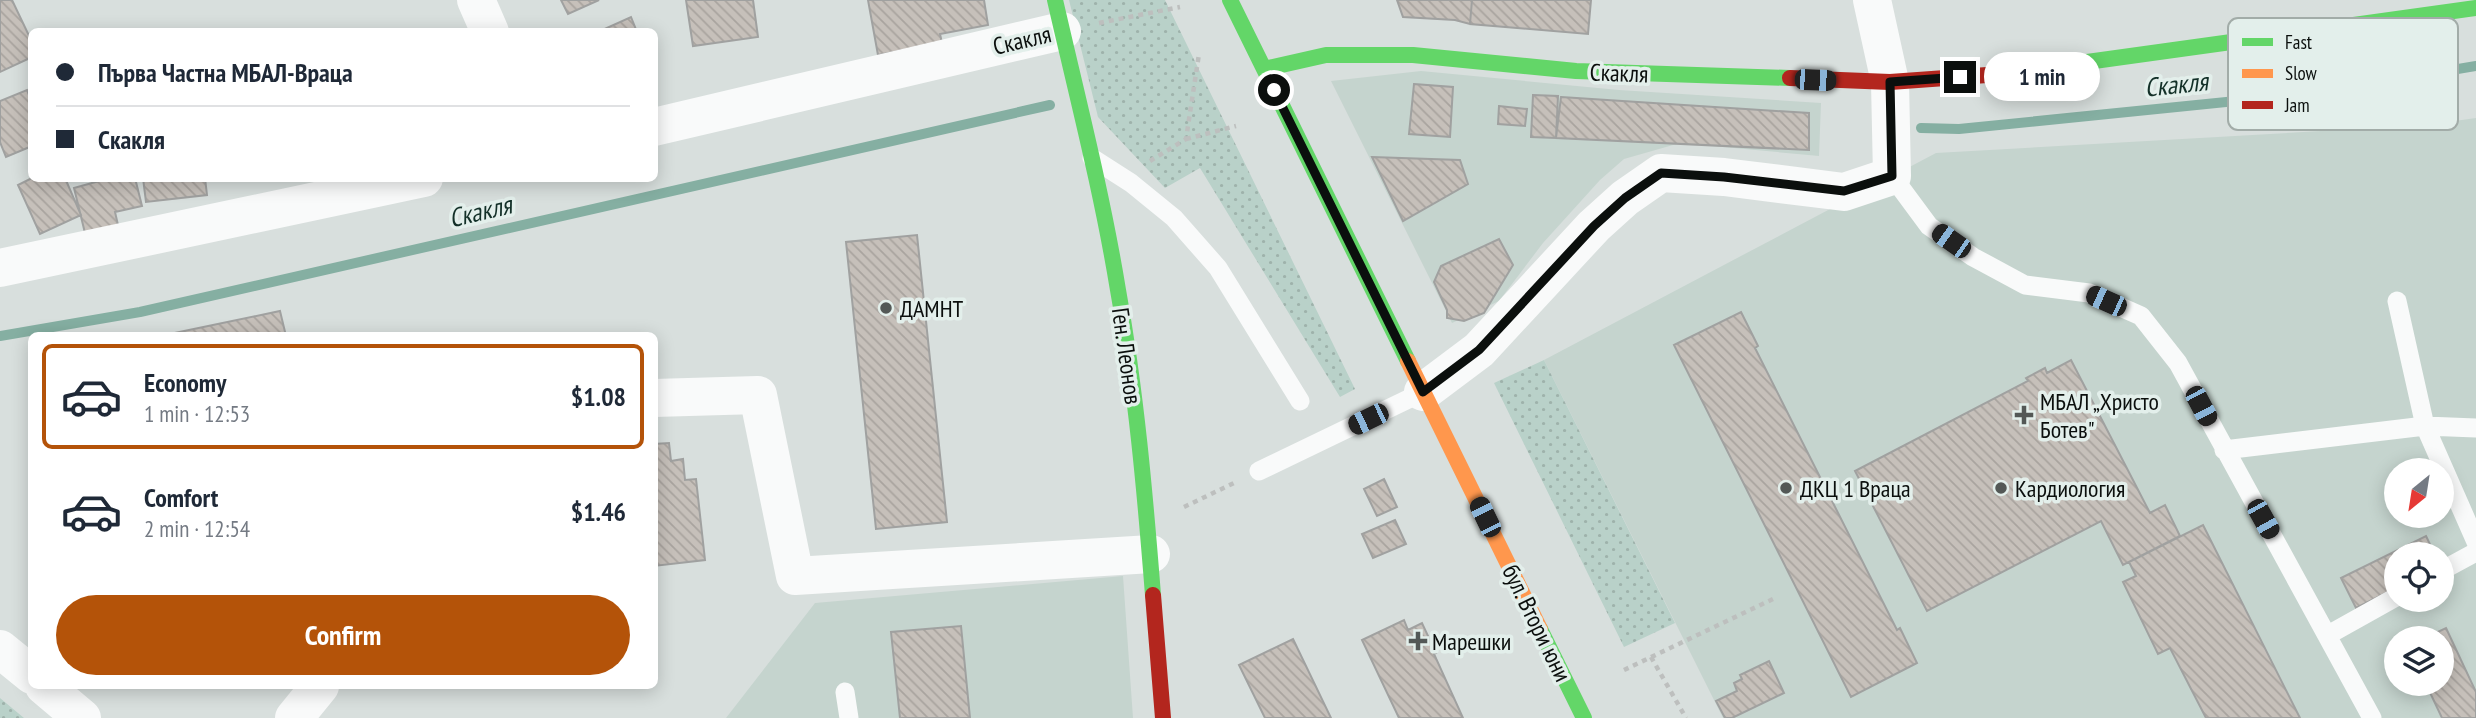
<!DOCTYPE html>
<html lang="en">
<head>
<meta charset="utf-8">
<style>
  :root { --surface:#fff; --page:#f2f2f3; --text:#1f2937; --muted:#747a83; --line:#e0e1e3; --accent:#b45309 }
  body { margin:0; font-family:"PT Sans Narrow",sans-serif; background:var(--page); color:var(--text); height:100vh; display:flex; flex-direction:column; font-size:26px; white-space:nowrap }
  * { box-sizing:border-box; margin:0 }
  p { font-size:23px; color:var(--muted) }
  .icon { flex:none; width:38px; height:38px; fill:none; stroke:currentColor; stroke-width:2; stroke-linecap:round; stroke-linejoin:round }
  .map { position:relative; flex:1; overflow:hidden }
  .details { position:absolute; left:28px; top:332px; width:630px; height:357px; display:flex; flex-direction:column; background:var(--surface); border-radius:10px; box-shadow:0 4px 18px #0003 }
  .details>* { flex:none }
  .guide { position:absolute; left:28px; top:28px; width:630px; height:154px; border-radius:10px; box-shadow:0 4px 18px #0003; display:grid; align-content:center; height:154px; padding:0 28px; background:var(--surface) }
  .needle { width:46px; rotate:210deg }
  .controls { position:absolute; left:2384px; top:458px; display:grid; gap:14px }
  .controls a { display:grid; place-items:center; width:70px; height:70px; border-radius:50%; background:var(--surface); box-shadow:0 4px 18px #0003; font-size:35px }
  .end { position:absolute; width:32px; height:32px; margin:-16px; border:9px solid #0b0f0d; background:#fff; box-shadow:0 0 0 4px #fff }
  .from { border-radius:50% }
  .bubble { position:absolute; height:49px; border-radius:24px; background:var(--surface); box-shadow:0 4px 18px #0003; font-size:23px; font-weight:600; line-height:49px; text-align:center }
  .car { position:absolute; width:21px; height:42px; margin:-21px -10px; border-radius:9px; box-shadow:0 0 5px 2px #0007; background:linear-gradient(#222 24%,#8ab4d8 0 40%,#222 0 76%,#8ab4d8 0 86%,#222 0) }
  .guide b { display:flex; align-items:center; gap:24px; height:66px; font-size:26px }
  .guide b+b { border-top:2px solid var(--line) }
  .guide i { width:18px; height:18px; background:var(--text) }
  ul { padding:12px 0 0; list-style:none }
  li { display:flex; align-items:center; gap:21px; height:105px; margin:0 14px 10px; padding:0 14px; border:4px solid transparent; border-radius:10px }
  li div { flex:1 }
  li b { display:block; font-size:26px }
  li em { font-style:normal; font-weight:600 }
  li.on { border-color:var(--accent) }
  li>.icon { width:63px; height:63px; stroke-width:1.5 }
  .button { display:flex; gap:14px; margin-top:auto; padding:14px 28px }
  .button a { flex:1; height:80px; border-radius:42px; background:var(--accent); color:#fff; font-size:28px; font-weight:600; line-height:80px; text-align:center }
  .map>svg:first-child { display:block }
  .built { fill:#c5d4ce; fill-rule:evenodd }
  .green { fill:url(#green-dots) }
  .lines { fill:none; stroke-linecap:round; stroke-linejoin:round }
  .stream { stroke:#85afa2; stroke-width:10 }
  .building { fill:url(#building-back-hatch); stroke:#a0a1a0; stroke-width:2 }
  .path { stroke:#bdbfbe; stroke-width:4.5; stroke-dasharray:5 5; stroke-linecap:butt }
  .lane { stroke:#f9fafa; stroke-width:19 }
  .street { stroke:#f9fafa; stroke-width:38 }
  .fast { stroke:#63d668; stroke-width:16 }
  .slow { stroke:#ff974d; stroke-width:16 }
  .jam { stroke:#b3261e; stroke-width:16 }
  .route { stroke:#0b0f0d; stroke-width:9 }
  .poi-dot { fill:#535856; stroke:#e3efeb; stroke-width:2.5 }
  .labels { text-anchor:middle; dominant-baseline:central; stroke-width:7; stroke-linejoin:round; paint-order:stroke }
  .street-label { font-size:24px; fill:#0b0f0d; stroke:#e3efeb }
  .poi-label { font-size:24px; fill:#0b0f0d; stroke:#e3efeb; text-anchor:start }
  .water-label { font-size:26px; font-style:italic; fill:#133028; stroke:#e3efeb }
  .key { fill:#e3efeb; stroke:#a2aca8; stroke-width:2 }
  .key-label { font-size:19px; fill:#0b0f0d }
</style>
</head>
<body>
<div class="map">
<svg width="2476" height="718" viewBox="0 0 2476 718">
  <defs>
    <pattern id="green-dots" width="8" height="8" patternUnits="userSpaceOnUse" patternTransform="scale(1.75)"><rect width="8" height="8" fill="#b9d1c9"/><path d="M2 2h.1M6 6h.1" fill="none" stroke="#9eb2ab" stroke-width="1.8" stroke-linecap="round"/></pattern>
    <pattern id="building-back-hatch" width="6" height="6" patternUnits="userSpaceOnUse" patternTransform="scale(1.75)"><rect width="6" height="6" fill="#c6c0ba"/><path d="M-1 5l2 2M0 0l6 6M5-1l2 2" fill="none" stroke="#a9a49f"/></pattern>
  </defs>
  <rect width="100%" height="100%" fill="#d8dfdd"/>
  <path class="built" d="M1421,71l198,19 202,13 -2,53 -139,-13 -56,16 -24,21 -57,63 -44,58 -47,22 -121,-242z
    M2476,118v600h-753l-179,-358 392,-207 490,-28zM2396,471h45v45h-45zM2396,555h45v45h-45zM2396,639h45v45h-45z
    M1123,576l10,142h-407l89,-115z"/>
  <path class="green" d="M1069,0h96l190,389 -15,8 -140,-229 -35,20 -67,-71z
    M1544,360l131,263 -51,24 -130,-264z
    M0,698l24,20h-24z"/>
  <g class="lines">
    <path class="stream" d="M1921,128l38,1 357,-36 160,-27
      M0,336l140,-24 910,-207"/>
  </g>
  <path class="building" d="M0,0h12l20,42v15l-32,15z
    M561,0h38l-31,14z
    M686,0h67l5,37 -65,9z
    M868,0h116l4,25 -48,9 2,9 -64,12z
    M1397,0h75l-2,24 -15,-4 -52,-3z
    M1472,0h119l-3,34 -118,-10z
    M631,17l6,15h-39z
    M1414,84l39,3 -3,50 -41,-3z
    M27,90l5,12v44l-26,11 -6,-15v-41z
    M1533,95l25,1 -2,42 -25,-1z
    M1561,97l248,16v37l-253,-12z
    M1499,106l28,3 -2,17 -27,-2z
    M1372,157l88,3 8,24 -65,37z
    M32,178h33l16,37 -41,19 -22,-49z
    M110,178h25l7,28 -27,6 3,13 -33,8 -11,-45z
    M143,178h62l2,17 -61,7z
    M917,235l30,287 -71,7 -30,-287z
    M1499,239l14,26 -29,48 -20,8 -17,-3v-8l-13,-28 7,-16z
    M280,311l6,25 -121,-1z
    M1741,312l17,34 -3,2 142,282 3,-2 17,35 -66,34 -177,-352z
    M2071,360l79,153 15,-8 15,31 -57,29 -22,-44 -174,90 -72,-140 173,-90 -2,-3 19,-10 2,5z
    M669,443l2,18 12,-2 2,21 11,-1 9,81 -51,6v-122z
    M1384,479l13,28 -20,9 -13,-27z
    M1395,520l11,24 -33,14 -11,-24z
    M2203,525l97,193h-94l-36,-70 -12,6 -35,-72 13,-6 -7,-14z
    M2426,536l9,19h-39v33l-40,20 -15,-30z
    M1404,620l4,10 14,-7 14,30 -2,1 29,64h-64l-37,-78z
    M961,626l9,92h-70l-9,-86z
    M2446,628l30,64v26h-34l-16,-34h15v-45h-18z
    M1293,639l38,79h-66l-26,-53z
    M1769,661l15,32 -52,25h-7l-9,-17 21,-10 -3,-8 8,-4 -2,-4z"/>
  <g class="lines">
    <path class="path" d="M1099,23l81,-16
      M1186,139l50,-13
      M1150,161l36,-22 13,-85
      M1184,507l52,-25
      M1651,657l35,61
      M1624,670l149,-71"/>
    <path class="lane" d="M1092,158l39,25 43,35 44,50 82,133
      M1892,176l37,50 44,31 52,28 64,8 52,23 37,47 194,355
      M2397,301l28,125 51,116
      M2224,450l201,-24 51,2
      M1259,471l164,-79
      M2441,571l35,-19
      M2328,635l68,-38
      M845,692l4,26"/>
    <path class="street" d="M476,0l14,32
      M654,127l408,-96
      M0,268l424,-90
      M1423,392l56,-42 115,-124 31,-28 36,-25 63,4 120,15 48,-16 -2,-94 -18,-82
      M654,398l104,-3 37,181 356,-22
      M0,649l32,26
      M44,686l38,32
      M294,718l26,-32"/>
    <path class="fast" d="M1055,0c22,96 47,192 63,290 18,101 27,203 35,305
      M1230,0l178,361
      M1264,69l62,-14h87l163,16 214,7
      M2001,74l475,-66
      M1540,629l44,89"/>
    <path class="slow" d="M1408,361l132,268"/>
    <path class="jam" d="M1790,78l100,4 111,-8
      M1153,595l10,123"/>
  </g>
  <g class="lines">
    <path class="route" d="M1274,90l149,302 56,-42 115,-124 31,-28 36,-25 63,4 120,14 48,-15 -2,-94 70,-5"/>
  </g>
  <g class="poi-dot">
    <circle cx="886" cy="308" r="7"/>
    <path d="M2020.5 404.5h7v7h7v7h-7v7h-7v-7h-7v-7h7z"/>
    <circle cx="1786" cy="488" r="7"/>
    <circle cx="2001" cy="488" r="7"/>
    <path d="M1414.5 630.5h7v7h7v7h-7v7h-7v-7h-7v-7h7z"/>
  </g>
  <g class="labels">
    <g class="street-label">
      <text transform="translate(1022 40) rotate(-13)">Скакля</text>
      <text transform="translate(1619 73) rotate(2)">Скакля</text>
      <text transform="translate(1127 356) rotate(82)">Ген. Леонов</text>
      <text transform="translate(1537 623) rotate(64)">бул. Втори юни</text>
    </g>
    <g class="poi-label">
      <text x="900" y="308">ДАМНТ</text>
      <text x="2040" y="401">МБАЛ „Христо<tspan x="2040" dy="28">Ботев"</tspan></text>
      <text x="1800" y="488">ДКЦ 1 Враца</text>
      <text x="2015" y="488">Кардиология</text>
      <text x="1432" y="641">Марешки</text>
    </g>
    <g class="water-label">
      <text transform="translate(2176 84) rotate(-6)">Скакля</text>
      <text transform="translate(480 211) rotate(-13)">Скакля</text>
    </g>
  </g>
  <rect x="2228" y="18" width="230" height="112" rx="10" class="key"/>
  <rect x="2242" y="38" width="31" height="8" fill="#63d668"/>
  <rect x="2242" y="69" width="31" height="9" fill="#ff974d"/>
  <rect x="2242" y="101" width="31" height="8" fill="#b3261e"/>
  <g class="key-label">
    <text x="2285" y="49">Fast</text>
    <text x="2285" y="80">Slow</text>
    <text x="2285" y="112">Jam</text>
  </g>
</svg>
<div class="controls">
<a><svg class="needle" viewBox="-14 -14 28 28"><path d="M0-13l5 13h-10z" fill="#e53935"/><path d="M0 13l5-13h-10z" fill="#747a83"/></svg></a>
<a><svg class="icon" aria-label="locate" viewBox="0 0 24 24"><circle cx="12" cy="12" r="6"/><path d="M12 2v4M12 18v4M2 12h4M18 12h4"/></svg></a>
<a><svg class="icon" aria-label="layers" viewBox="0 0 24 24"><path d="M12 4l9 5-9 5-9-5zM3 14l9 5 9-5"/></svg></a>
</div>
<i class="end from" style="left:1274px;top:90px"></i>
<i class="end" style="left:1960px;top:77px"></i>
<div class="bubble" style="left:1984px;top:52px;width:116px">1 min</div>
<i class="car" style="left:1815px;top:80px;rotate:92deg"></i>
<i class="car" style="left:1951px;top:241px;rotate:305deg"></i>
<i class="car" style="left:2106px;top:301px;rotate:294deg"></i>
<i class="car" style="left:2201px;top:406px;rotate:152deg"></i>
<i class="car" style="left:1368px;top:419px;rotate:244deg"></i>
<i class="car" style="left:1485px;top:517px;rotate:334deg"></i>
<i class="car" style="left:2263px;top:519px;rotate:151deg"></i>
<div class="guide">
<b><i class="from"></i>Първа Частна МБАЛ-Враца</b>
<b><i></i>Скакля</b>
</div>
<section class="details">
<ul>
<li class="on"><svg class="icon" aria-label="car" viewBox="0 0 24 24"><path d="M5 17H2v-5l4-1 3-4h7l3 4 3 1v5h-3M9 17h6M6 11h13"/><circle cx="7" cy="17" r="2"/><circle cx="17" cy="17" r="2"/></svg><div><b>Economy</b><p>1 min · 12:53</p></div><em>$1.08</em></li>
<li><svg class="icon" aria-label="car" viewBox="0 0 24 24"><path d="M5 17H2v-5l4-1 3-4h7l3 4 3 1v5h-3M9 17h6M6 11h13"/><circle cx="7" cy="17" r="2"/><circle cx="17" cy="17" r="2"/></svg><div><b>Comfort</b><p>2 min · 12:54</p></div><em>$1.46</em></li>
</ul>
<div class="button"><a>Confirm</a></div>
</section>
</div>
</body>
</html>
